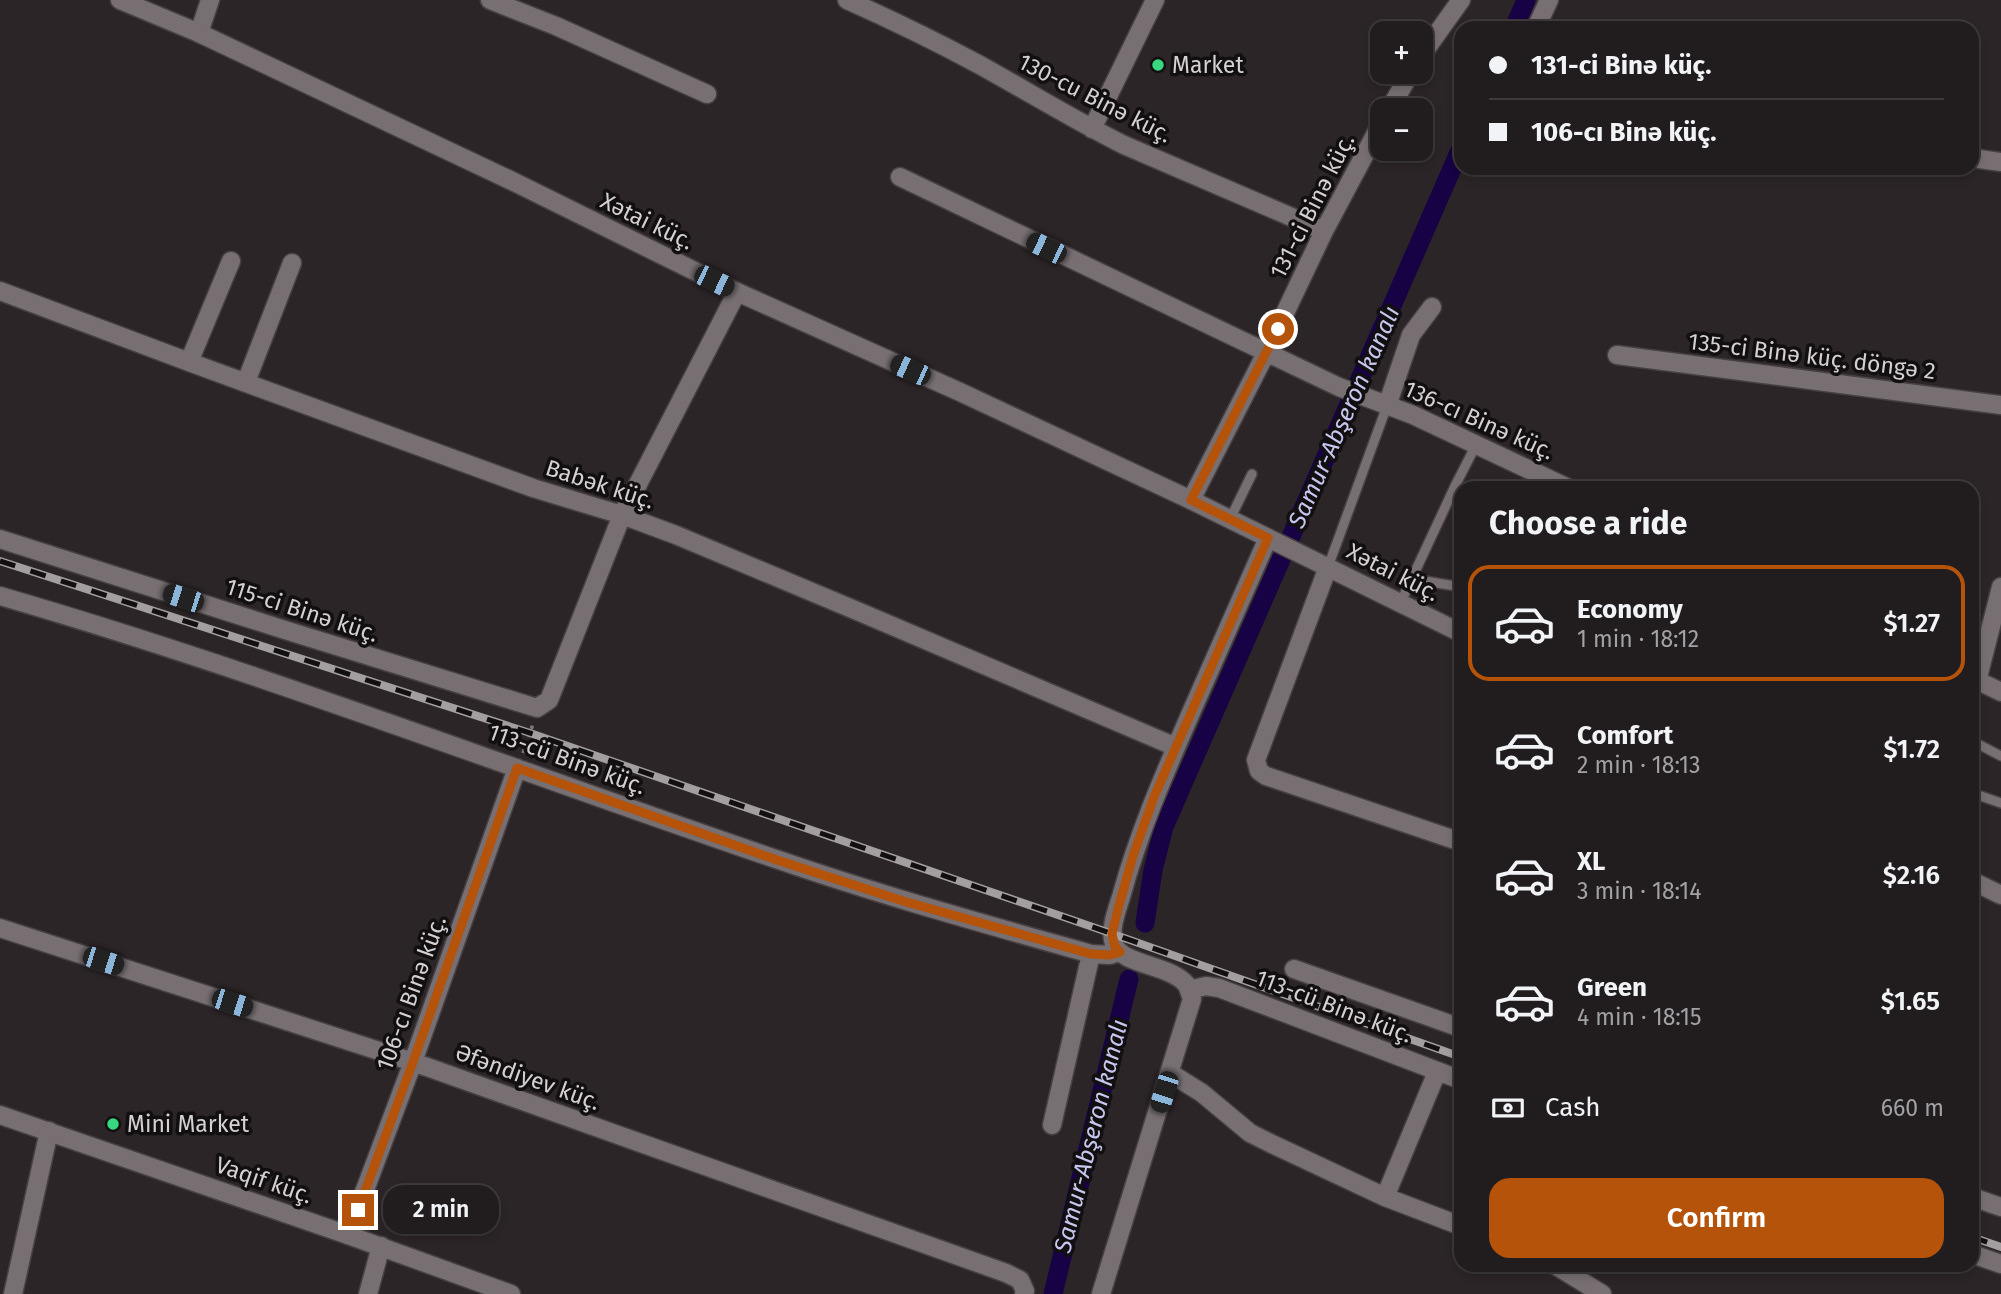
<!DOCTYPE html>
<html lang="en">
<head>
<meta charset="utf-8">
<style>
  :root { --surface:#211c1e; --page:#2d292b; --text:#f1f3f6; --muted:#a2a1a4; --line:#3e3a3c; --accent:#b45309 }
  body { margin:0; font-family:"Fira Sans",sans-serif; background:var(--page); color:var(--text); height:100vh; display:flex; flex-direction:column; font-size:26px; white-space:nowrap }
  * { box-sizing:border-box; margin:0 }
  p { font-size:23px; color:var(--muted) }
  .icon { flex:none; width:38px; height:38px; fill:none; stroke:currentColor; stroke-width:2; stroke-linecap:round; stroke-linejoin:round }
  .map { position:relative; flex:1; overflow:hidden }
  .side { position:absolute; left:1454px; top:481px; width:525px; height:791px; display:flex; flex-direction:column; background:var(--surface); border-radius:21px; box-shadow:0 4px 10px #0003,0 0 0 2px var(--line) }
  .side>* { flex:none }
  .banner { position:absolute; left:1454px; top:21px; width:525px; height:154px; border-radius:21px; box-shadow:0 4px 10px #0003,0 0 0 2px var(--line); display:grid; align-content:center; height:154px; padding:0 35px; background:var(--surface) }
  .tools { position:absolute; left:1370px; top:21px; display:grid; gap:14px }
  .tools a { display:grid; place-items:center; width:63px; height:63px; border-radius:14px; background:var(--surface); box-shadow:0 4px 10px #0003,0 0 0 2px var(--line); font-size:35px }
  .end { position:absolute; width:32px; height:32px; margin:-16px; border:9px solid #b45309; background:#fff; box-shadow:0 0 0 4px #fff }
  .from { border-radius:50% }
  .bubble { position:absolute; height:49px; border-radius:21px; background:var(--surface); box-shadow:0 4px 10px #0003,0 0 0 2px var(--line); font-size:23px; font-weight:600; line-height:49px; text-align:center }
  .car { position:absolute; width:21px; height:42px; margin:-21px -10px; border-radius:9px; box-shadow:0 0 5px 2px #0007; background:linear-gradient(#222 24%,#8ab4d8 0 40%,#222 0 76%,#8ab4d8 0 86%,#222 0) }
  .banner b { display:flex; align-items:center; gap:24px; height:66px; font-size:26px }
  .banner b+b { border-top:2px solid var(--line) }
  .banner i { width:18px; height:18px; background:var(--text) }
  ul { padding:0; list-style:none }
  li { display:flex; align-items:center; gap:21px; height:116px; margin:0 14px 10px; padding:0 21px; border:4px solid transparent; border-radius:21px }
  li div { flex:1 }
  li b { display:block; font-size:26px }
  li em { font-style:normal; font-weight:600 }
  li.selected { border-color:var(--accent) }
  li>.icon { width:63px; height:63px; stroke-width:1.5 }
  h2 { padding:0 35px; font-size:32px; line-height:84px }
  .pay { display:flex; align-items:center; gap:18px; height:77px; padding:0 35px; font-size:26px }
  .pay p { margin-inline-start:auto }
  .button { display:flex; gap:14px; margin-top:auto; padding:14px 35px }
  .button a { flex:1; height:80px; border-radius:21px; background:var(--accent); color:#fff; font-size:28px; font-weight:600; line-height:80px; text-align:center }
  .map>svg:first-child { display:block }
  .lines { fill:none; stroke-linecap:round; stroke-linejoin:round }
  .canal { stroke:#160244; stroke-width:19 }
  .lane-casing { stroke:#464043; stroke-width:12 }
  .street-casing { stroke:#464043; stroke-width:21 }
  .secondary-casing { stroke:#464043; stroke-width:21 }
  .path { stroke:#7f787b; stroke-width:3.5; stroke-dasharray:3.5 5; stroke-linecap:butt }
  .lane { stroke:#776f72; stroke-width:9 }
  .street { stroke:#776f72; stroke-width:18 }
  .secondary { stroke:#776f72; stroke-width:18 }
  .rail-casing { stroke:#a39ea0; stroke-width:8 }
  .rail { stroke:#120f11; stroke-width:5; stroke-dasharray:16; stroke-linecap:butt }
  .route { stroke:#b45309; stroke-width:9 }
  .poi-dot { fill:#38d880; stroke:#120f11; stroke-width:2.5 }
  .labels { text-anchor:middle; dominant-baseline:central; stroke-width:7; stroke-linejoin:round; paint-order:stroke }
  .poi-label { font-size:23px; fill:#d5d0d2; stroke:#120f11; text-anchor:start }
  .street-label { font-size:23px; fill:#d5d0d2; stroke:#120f11 }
  .water-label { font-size:24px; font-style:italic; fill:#c7c6ef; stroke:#120f11 }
</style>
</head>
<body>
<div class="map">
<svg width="2001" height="1294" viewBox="0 0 2001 1294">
  <rect width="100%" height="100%" fill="#2c2528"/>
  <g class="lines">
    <path class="canal" d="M1514,28l12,-28
      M1145,923l8,-53 11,-43 297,-679
      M1053,1294l76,-315"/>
    <defs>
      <path id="lane" d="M1230,519l22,-45
        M1328,567l59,-161
        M1413,579l48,8
        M1400,604l56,-120 20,-39
        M1972,741l29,15
        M1972,793l29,10"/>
      <path id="street" d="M490,0l66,26 151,68
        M847,0c45,20 88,41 131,64 49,27 96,56 146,81l200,86
        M1536,28l13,-28
        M199,33l11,-33
        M1421,56l40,-56
        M1389,110l22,-38
        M1092,129l63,-129
        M1972,158l29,4
        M900,177l439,210 74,28 155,73
        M0,291l189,71 344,126 89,27 54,20 186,78 314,134
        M1617,355l384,50
        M189,362l42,-101
        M246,382l46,-119
        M1387,406l24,-71 21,-28
        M1191,500l75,-147 58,-122 58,-109
        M0,539l285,91 252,78 12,-8 73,-185 115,-223
        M1328,567l-72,193 3,11 7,5 195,66
        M0,596c262,76 517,175 776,263 104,36 209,65 315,95l19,1 10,-3
        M1972,678l29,14
        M1977,681l24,-94
        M0,928l413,134 593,211 14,7 5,11 -1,3
        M1294,969l167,59
        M1189,990l17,-4 13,2 242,92
        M1170,1073l32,20 48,40 22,11 113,53 76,29
        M1052,1125l39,-171
        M1385,1197l52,-125
        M1972,1197l29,10
        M348,1235l65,-173 104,-294
        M1972,1254l29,10
        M1555,1265l47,29
        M13,1294l36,-163
        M368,1294l13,-48
        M1101,1294l91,-295c-2,-4 -3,-11 -6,-15 -15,-19 -65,-19 -72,-40 -5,-14 3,-34 7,-47 18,-66 45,-127 72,-189 25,-57 50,-113 75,-170"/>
      <path id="secondary" d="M120,0l79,33 311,147 227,112 223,100 231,108 270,133
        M1972,881l29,14
        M0,1115l348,120 163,59"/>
    </defs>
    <use href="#lane" class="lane-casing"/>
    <use href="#street" class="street-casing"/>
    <use href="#secondary" class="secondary-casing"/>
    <path class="path" d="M523,753l10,-29"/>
    <use href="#lane" class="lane"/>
    <use href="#street" class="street"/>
    <use href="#secondary" class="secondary"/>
    <defs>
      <path id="rail" d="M0,561l530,172 583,201 348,123
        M1972,1237l29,10"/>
    </defs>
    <use href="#rail" class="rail-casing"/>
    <use href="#rail" class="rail"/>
  </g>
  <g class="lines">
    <path class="route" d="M358,1210l55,-148 104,-294 260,92 126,41 188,53 19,1 10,-3 -5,-5 -3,-13 6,-25 15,-53 21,-59 114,-259 -77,-38 87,-171"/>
  </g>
  <g class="poi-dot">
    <circle cx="1158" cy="65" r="7"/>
    <circle cx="113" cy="1124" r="7"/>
  </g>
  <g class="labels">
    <g class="poi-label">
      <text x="1172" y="65">Market</text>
      <text x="127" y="1124">Mini Market</text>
    </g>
    <g class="street-label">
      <text transform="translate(1095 98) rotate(27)">130-cu Binə küç.</text>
      <text transform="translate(1312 206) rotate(-63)">131-ci Binə küç.</text>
      <text transform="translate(647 221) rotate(26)">Xətai küç.</text>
      <text transform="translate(1812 356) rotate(7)">135-ci Binə küç. döngə 2</text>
      <text transform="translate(1479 420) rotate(24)">136-cı Binə küç.</text>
      <text transform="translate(600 484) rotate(18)">Babək küç.</text>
      <text transform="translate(1393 572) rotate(27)">Xətai küç.</text>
      <text transform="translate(302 610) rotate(18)">115-ci Binə küç.</text>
      <text transform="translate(567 759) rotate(20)">113-cü Binə küç.</text>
      <text transform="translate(411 993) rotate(-70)">106-cı Binə küç.</text>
      <text transform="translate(1334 1006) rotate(21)">113-cü Binə küç.</text>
      <text transform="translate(528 1077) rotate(20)">Əfəndiyev küç.</text>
      <text transform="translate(264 1180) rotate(19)">Vaqif küç.</text>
    </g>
    <g class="water-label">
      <text transform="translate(1344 417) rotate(-66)">Samur-Abşeron kanalı</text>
      <text transform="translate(1091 1136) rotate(-76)">Samur-Abşeron kanalı</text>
    </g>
  </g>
</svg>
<div class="tools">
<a>+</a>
<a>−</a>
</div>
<i class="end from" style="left:1278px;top:329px"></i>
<i class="end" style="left:358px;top:1210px"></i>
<div class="bubble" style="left:383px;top:1185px;width:116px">2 min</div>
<i class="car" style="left:1046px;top:248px;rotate:296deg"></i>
<i class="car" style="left:714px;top:281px;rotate:116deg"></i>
<i class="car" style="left:910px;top:370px;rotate:294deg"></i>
<i class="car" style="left:183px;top:598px;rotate:288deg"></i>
<i class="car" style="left:103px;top:961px;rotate:108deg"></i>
<i class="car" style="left:232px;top:1003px;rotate:108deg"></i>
<i class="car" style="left:1164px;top:1092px;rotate:198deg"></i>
<div class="banner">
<b><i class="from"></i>131-ci Binə küç.</b>
<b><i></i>106-cı Binə küç.</b>
</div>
<section class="side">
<h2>Choose a ride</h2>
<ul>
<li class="selected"><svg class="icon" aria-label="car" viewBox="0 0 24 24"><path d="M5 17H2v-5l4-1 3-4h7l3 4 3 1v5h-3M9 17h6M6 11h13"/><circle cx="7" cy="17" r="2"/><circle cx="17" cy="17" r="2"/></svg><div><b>Economy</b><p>1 min · 18:12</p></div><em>$1.27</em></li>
<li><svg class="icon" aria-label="car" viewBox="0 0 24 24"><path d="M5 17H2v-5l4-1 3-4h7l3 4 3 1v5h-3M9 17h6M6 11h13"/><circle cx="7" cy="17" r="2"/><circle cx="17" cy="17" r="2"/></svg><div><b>Comfort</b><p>2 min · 18:13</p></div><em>$1.72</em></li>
<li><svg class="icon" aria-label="car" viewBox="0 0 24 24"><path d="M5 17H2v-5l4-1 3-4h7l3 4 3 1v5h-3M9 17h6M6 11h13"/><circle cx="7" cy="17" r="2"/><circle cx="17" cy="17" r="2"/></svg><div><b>XL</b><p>3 min · 18:14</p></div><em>$2.16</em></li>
<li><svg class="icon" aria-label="car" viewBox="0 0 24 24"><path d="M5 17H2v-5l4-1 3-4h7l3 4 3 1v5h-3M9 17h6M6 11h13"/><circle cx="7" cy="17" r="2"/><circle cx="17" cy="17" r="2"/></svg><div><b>Green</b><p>4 min · 18:15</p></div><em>$1.65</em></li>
</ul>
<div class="pay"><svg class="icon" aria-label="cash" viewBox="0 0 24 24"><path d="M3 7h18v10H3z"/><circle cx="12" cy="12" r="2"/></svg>Cash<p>660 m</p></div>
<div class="button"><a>Confirm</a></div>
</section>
</div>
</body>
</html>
